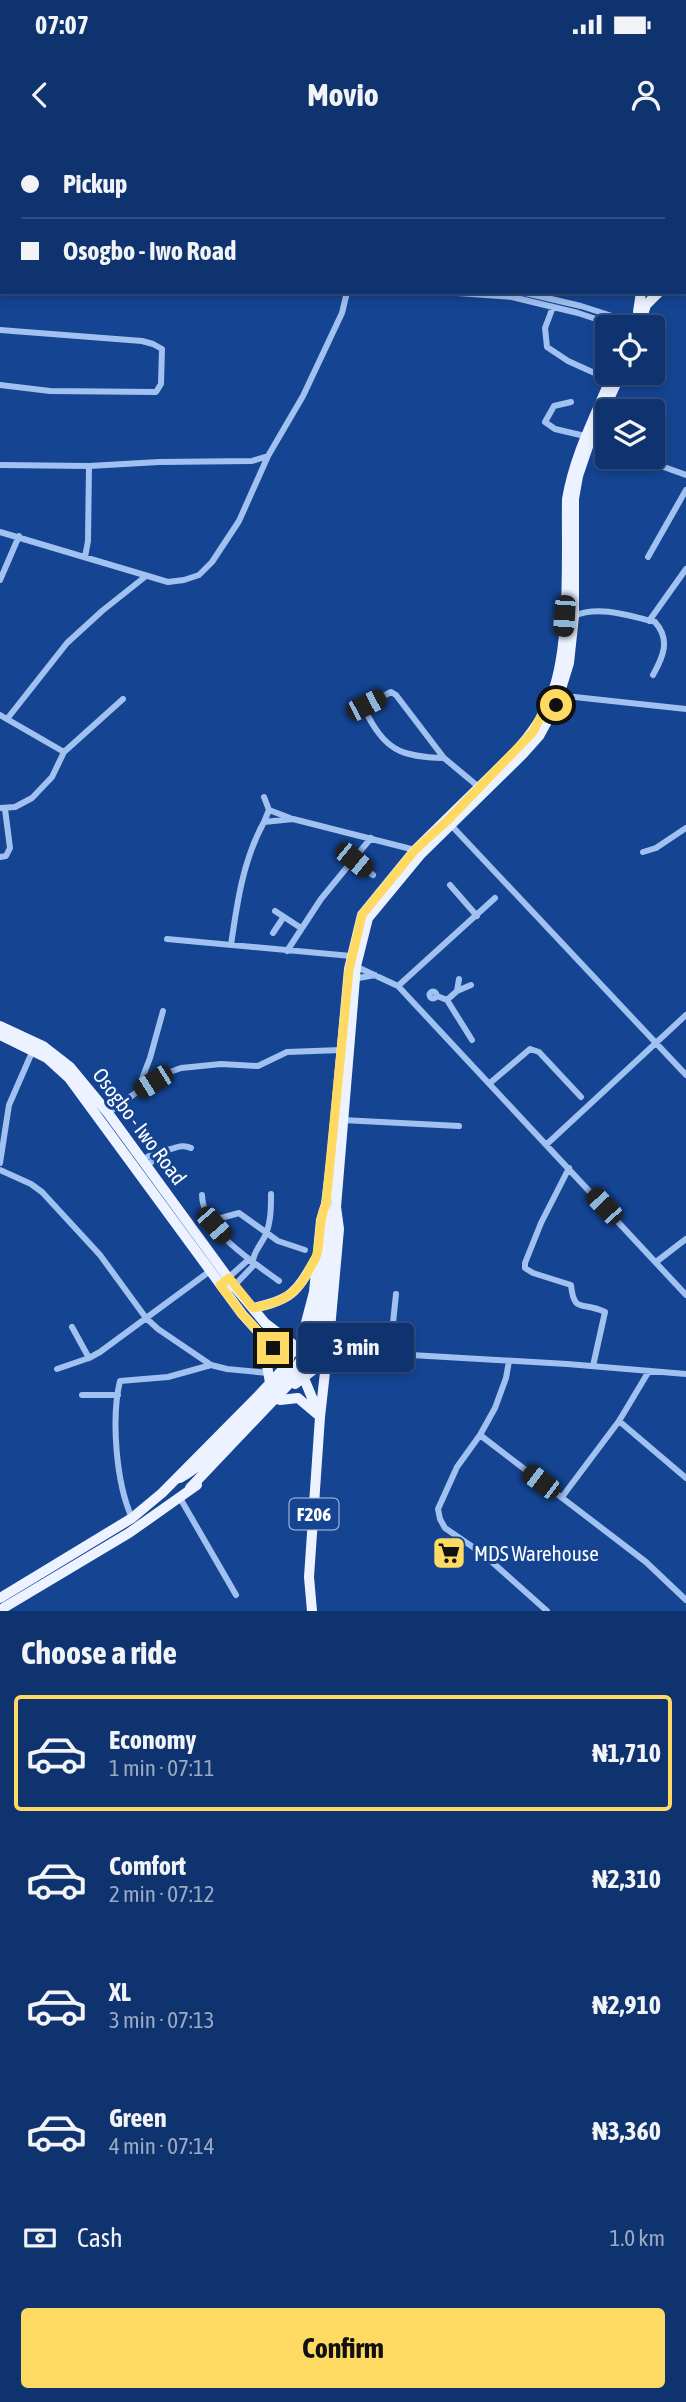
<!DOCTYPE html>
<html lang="en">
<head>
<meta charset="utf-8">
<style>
  :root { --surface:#0f336e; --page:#1d3f76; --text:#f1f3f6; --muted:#9baac2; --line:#2f4e81; --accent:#ffda62 }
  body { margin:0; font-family:"Asap Condensed",sans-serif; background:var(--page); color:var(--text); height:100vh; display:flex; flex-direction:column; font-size:26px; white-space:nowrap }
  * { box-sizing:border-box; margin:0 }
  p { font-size:23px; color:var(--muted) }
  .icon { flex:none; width:38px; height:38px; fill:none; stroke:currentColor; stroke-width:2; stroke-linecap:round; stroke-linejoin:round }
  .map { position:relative; height:1471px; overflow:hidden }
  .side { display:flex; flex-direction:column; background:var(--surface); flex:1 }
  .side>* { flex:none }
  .banner { position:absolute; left:0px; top:0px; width:686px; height:154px; box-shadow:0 4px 10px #0003,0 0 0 2px var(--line); display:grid; align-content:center; height:154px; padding:0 21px; background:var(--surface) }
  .controls { position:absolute; left:595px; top:175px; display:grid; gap:14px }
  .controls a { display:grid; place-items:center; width:70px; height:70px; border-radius:7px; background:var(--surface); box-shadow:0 4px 10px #0003,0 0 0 2px var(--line); font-size:35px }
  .end { position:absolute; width:32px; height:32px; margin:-16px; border:9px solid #ffda62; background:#111; box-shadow:0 0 0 4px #111 }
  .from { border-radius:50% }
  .bubble { position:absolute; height:49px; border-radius:7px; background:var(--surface); box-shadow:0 4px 10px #0003,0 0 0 2px var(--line); font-size:23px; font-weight:700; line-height:49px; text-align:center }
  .car { position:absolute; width:21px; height:42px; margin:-21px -10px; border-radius:9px; box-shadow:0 0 5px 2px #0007; background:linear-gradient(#222 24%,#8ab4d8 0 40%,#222 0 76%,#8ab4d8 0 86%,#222 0) }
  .banner b { display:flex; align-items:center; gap:24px; height:66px; font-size:26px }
  .banner b+b { border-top:2px solid var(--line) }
  .banner i { width:18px; height:18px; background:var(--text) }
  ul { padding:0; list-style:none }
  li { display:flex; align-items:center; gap:21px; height:116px; margin:0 14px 10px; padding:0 7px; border:4px solid transparent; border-radius:7px }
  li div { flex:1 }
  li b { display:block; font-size:26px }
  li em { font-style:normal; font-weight:700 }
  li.active { border-color:var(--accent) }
  li>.icon { width:63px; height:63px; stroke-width:1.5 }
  h2 { padding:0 21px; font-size:32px; line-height:84px }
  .pay { display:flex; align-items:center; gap:18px; height:77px; padding:0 21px; font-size:26px }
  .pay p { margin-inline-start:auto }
  .primary-button { display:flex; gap:14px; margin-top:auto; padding:14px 21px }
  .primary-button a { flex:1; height:80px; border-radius:7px; background:var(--accent); color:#111; font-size:28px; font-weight:700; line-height:80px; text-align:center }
  .status { display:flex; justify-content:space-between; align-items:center; height:49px; padding:0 35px; background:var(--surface); direction:ltr }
  .status svg { height:19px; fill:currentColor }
  header { display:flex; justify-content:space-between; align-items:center; height:91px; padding:0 21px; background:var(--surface); font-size:32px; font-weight:700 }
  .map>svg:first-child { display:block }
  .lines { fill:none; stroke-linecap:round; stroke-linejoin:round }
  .minor { stroke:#a1c1f1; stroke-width:6 }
  .primary { stroke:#ecf2ff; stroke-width:10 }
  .trunk { stroke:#f6f8ff; stroke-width:10 }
  .primary-bridge { stroke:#ecf2ff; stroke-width:10 }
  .route { stroke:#ffda62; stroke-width:9 }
  .labels { text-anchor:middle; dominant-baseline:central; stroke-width:6; stroke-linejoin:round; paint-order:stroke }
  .shield { fill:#144492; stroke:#b8c7de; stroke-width:2 }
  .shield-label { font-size:19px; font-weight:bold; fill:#fff }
  .street-label { font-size:21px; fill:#fff; stroke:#144492 }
  .poi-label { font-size:21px; fill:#fff; stroke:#144492; text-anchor:start }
</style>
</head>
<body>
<div class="status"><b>07:07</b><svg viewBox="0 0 49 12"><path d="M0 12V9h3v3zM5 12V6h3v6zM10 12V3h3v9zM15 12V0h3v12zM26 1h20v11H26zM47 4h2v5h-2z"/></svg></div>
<header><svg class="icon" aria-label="back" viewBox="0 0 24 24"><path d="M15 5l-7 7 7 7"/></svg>Movio<svg class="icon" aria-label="person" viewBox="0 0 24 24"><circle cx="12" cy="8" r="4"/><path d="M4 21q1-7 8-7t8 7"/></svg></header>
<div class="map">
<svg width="686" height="1471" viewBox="0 0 686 1471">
  <rect width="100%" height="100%" fill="#144492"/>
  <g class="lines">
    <path class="minor" d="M468,0l2,2
      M92,2v-2
      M167,2v-2
      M227,2v-2
      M301,2v-2
      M306,2v-2
      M0,121h2
      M0,129h2
      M443,152l69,5 66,16 42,14
      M521,152l60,14 59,19
      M553,167l-8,21 2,19 21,14 42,19
      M0,190l142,11 11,3 9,5 -1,35 -5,8 -106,-1 -50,-6
      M571,262l-17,4 -9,16 10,7 30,7
      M591,298l16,9
      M636,317l50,18
      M0,325l89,1 70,-4 93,-1 16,-5
      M0,392l168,50 16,-2 15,-5 13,-13 27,-41 29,-65 35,-60 39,-83 5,-21
      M85,417l3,-16 1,-75
      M648,417l38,-67
      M0,440l19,-44
      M574,476c25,-11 56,0 81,6 16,18 8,35 -2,53
      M649,481l37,-52
      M556,555l130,14
      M0,575l64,37
      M7,579l60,-76 35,-32 44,-35
      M444,618c-43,-1 -60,-8 -79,-48l1,-5 25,-13 5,3 48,63 36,30
      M264,657l5,13 -5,12
      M0,668l15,-1 17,-9 20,-21 12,-25 59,-53
      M269,670l21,8
      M450,684l236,251
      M643,712l13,-4 30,-20
      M0,717l6,-1 4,-8 -5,-39
      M353,720l20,15
      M450,745l27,31
      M275,771l26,17
      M273,793l10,-15
      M167,799l184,17
      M231,805c6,-42 12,-85 33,-123l29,-3 122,31
      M287,811l34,-52 50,-61
      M355,826l43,20 288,309
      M353,839l22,-4
      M398,846l97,-88
      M457,851l2,-12
      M429.5 855a3.5 3.5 0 1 1 7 0a3.5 3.5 0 1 1-7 0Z
      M437,856l10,4 25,40
      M447,860l10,-9 14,-6
      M490,943l40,-34 9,3 42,45
      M137,952l13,-34 13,-47
      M108,973l29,-21 33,-20 11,-4 40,-4 37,2 29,-14 54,-2
      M342,980l117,6
      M547,1004l139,-129
      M142,1020l17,-10c11,3 20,-8 32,-2
      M0,1023l9,-58 24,-55
      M147,1026l16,-15
      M569,1028l-28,55 -16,40v5l8,5 38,12c3,29 11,16 34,27l-12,54
      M0,1030l31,14 11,8 58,63 46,63 12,11 53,36 16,4 41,4
      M202,1055c1,36 50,66 77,86
      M214,1085l7,-7 18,-5 39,28 27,9
      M656,1122l30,-23
      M220,1145l27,-24h5
      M232,1148l21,-22c-2,-11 8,-21 13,-32 5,-13 5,-27 5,-40
      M330,1183l18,22
      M72,1187l17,31
      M390,1212l6,-58
      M314,1219l34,-14 63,10 156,9 119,10
      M509,1221l-3,17 -11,30 -15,27 -23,32 -19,42 2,10 5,9 38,26 64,57
      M57,1229l32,-11 11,-6 110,-81
      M82,1255h36
      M619,1281l67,57
      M480,1295l166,127 40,38
      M562,1357l57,-76 30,-50
      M180,1358l56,97
      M132,1378c-16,-35 -21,-100 -12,-137l48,-4 43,-12"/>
    <path class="primary" d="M684,59l2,-5
      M638,172l3,-20
      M639,187l7,-22 13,-13
      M0,886l43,20 27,21 38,46 126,173 31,37 34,26 11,3 16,16
      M0,895l47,23 22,20 173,236 46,51
      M253,1168c38,-8 43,-15 62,-48
      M262,1195l8,48
      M298,1236h5l17,41
      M295,1244l18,-14 1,-11 16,-30 9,-100 -3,-22 20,-241 12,-48 52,-63 103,-101 16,-18 17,-31 13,-42 5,-47v-117l4,-23 13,-38 30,-65
      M280,1260l18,-2 19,16
      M0,1458l132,-80 30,-25 98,-99 28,-30 2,-10 9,-5 15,-57 7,-72 5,-16 6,-50 17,-185 13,-54 53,-65 103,-101c12,-14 23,-28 30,-45 24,-50 18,-148 19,-205 8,-46 29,-84 46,-126
      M0,1470l129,-77 68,-48
      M312,1471l-3,-34 11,-160 9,-81"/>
    <path class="trunk" d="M427,0l2,2
      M443,0l2,2
      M684,129h2
      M684,146l2,1"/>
    <path class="primary-bridge" d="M180,1338c25,-14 44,-37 64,-58 22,-22 54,-47 66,-77 14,-35 13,-100 16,-139
      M190,1348l114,-120 13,-22 7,-32 12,-107"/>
  </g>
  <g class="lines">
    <path class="route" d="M273,1208l-31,-34 -22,-29 9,-7 24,30c25,-5 41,-11 54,-34 3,-7 8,-13 10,-20 4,-17 1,-34 9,-50l23,-234 13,-55 53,-65 32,-29 86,-89 19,-38 8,1 -4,10"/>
  </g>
  <defs>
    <symbol id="supermarket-square" viewBox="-11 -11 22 22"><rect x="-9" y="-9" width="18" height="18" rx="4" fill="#ffda62" stroke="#144492"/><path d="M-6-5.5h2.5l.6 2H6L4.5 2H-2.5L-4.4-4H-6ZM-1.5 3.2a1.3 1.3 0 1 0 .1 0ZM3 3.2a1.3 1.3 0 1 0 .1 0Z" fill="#111"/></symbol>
  </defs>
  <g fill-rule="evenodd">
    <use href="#supermarket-square" x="430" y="1394" width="38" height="38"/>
  </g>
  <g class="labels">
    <rect class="shield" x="289.5" y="1358.5" width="49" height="31" rx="5"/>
    <g class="shield-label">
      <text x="314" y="1374">F206</text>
    </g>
    <g class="street-label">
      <text transform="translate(140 986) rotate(53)">Osogbo - Iwo Road</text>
    </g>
    <g class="poi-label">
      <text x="474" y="1413">MDS Warehouse</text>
    </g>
  </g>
</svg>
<div class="controls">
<a><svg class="icon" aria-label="locate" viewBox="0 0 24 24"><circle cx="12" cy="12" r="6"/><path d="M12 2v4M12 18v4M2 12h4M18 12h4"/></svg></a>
<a><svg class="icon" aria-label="layers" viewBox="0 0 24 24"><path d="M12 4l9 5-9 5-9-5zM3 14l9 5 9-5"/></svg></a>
</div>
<i class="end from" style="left:556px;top:565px"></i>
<i class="end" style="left:273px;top:1208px"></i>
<div class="bubble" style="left:298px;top:1183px;width:116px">3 min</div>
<i class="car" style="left:564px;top:476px;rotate:184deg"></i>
<i class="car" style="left:366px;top:565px;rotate:63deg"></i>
<i class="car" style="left:354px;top:720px;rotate:129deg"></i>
<i class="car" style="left:153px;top:942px;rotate:238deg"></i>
<i class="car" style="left:604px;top:1066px;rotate:317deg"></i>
<i class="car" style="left:214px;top:1085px;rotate:139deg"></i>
<i class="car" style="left:541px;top:1342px;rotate:307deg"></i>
<div class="banner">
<b><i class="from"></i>Pickup</b>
<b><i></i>Osogbo - Iwo Road</b>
</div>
</div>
<section class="side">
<h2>Choose a ride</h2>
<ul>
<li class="active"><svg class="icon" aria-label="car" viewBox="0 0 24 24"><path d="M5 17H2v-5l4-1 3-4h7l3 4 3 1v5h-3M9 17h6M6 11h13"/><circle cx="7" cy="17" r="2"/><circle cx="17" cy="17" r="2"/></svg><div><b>Economy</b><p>1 min · 07:11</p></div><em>₦1,710</em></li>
<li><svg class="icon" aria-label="car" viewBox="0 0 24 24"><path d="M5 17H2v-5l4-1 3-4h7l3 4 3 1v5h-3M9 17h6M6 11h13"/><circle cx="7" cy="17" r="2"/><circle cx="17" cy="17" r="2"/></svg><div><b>Comfort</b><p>2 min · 07:12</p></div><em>₦2,310</em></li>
<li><svg class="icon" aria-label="car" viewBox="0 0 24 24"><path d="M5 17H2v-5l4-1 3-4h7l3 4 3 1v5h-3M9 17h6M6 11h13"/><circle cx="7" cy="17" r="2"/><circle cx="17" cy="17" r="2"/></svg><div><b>XL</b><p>3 min · 07:13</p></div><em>₦2,910</em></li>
<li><svg class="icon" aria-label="car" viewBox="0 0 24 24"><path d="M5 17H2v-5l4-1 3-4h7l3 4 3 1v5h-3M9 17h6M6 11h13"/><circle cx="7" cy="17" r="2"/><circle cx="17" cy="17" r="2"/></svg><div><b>Green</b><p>4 min · 07:14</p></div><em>₦3,360</em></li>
</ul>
<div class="pay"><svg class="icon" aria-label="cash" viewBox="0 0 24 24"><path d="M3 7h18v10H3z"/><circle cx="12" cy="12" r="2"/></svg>Cash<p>1.0 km</p></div>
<div class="primary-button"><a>Confirm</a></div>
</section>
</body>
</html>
